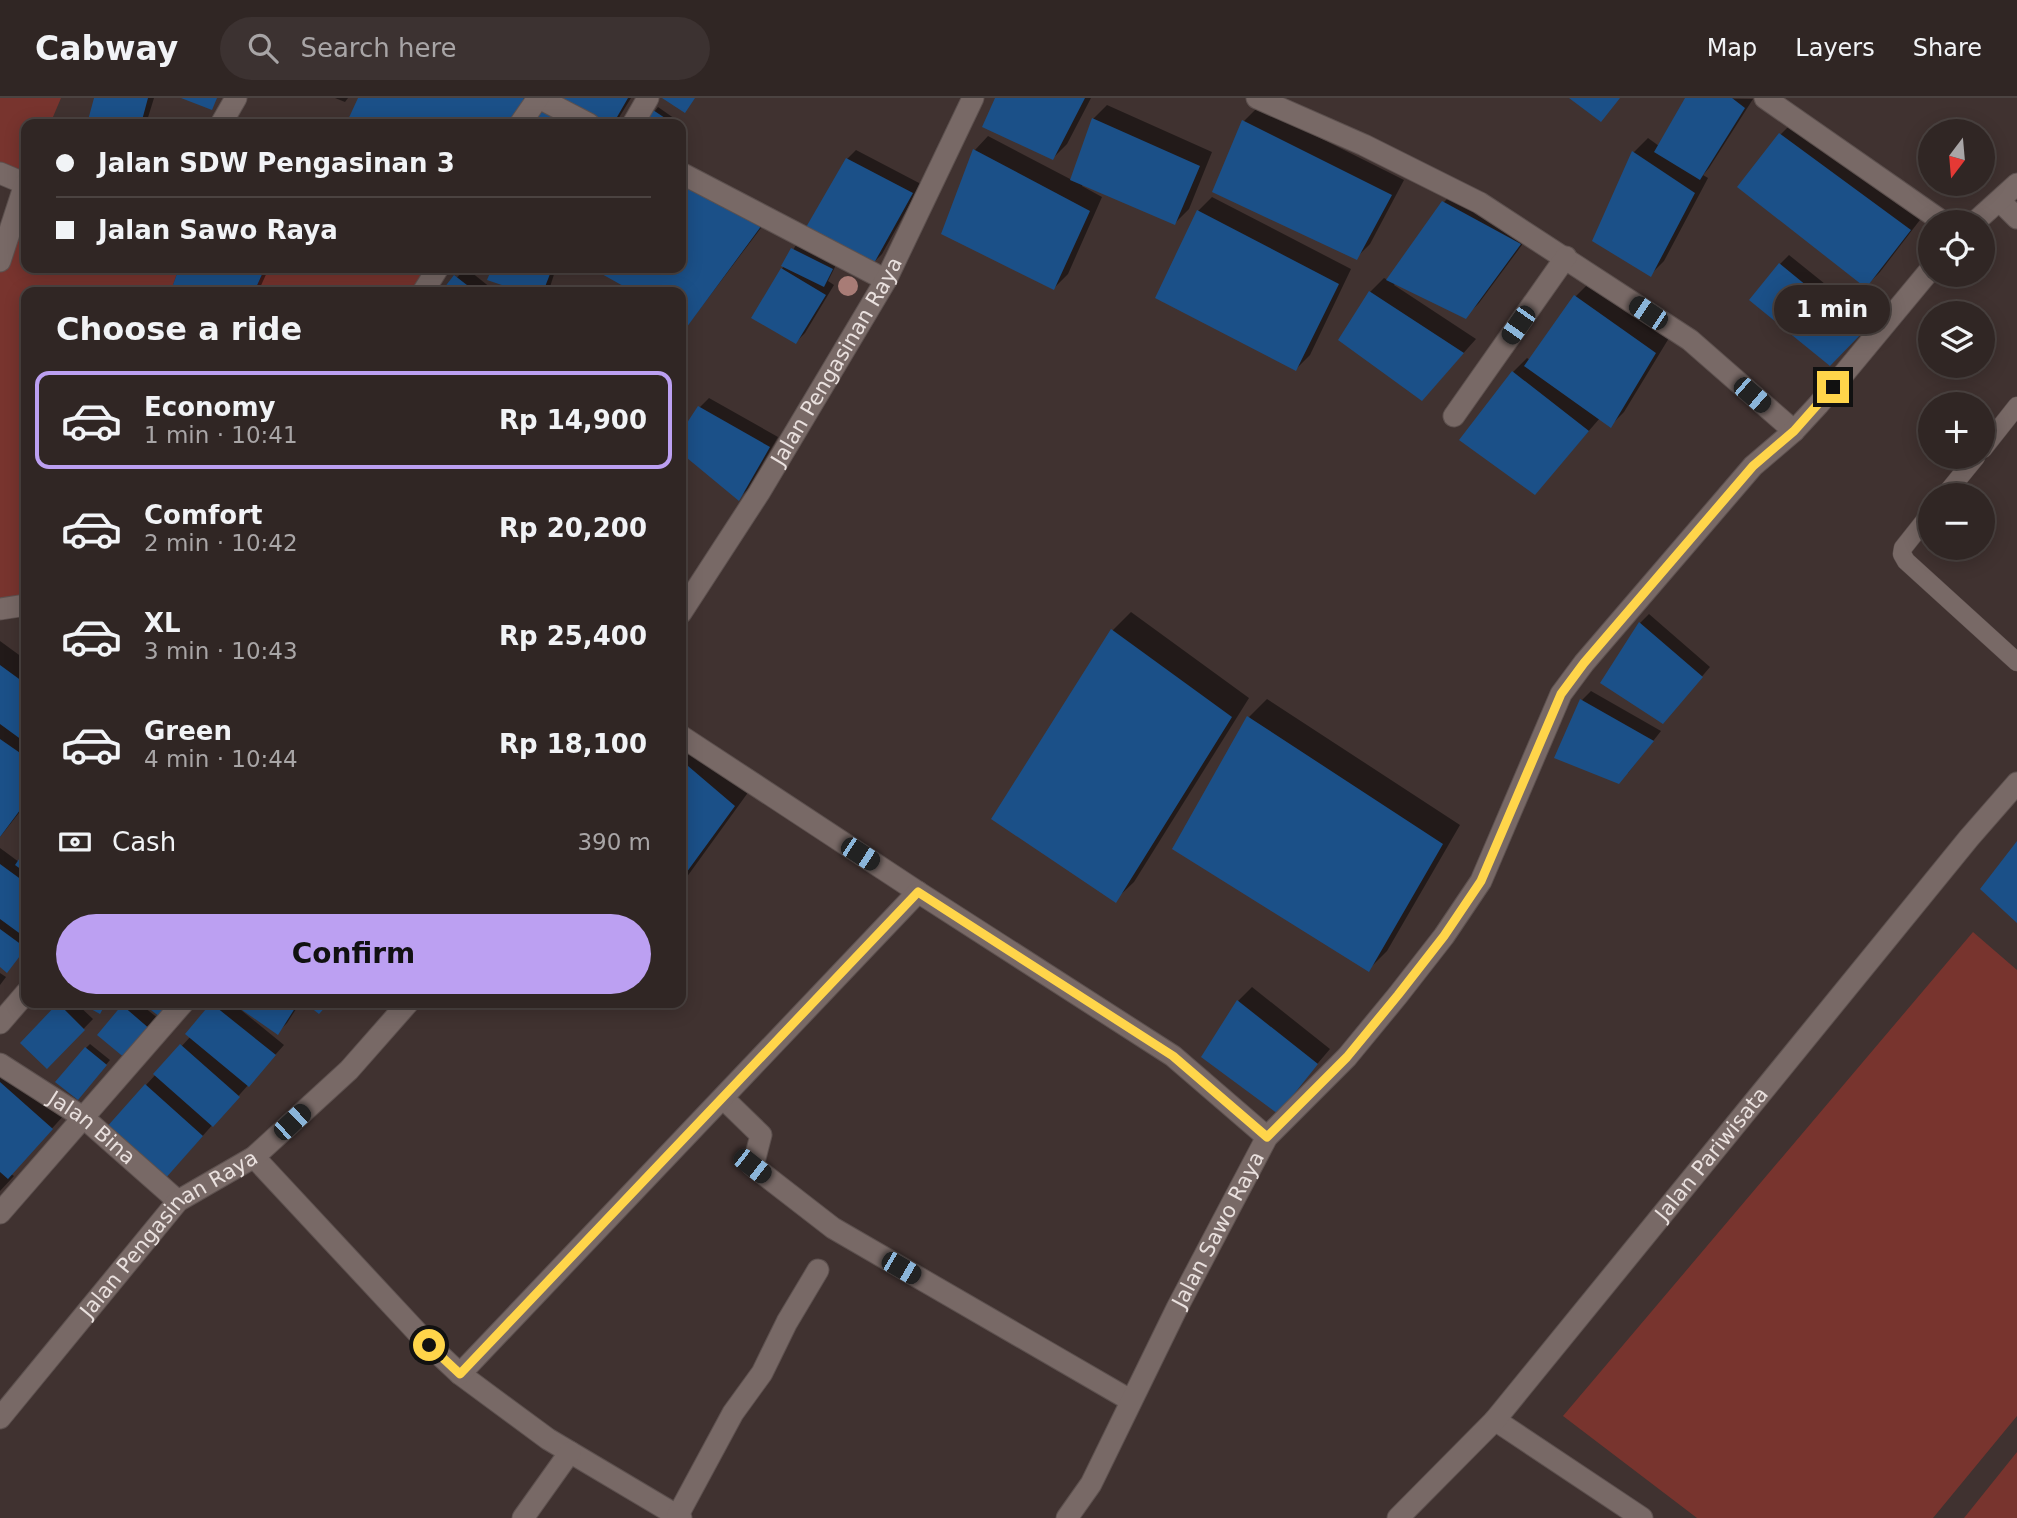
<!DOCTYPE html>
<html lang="en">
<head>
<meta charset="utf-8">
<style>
  :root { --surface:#302624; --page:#3c3231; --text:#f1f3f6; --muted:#a8a5a6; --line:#4b4341; --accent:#bca0f2 }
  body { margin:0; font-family:"DejaVu Sans",sans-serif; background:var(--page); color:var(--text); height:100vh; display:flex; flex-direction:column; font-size:26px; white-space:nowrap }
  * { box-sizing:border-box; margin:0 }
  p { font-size:23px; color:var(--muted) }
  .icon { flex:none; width:38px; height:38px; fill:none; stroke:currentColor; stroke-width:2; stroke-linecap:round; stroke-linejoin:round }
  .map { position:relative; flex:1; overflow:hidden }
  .drawer { position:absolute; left:21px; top:189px; width:665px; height:721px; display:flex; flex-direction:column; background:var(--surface); border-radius:14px; box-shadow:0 4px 18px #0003,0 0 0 2px var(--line) }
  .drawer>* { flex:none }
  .top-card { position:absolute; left:21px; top:21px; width:665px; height:154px; border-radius:14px; box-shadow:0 4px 18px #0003,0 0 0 2px var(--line); display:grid; align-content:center; height:154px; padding:0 35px; background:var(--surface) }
  .needle { width:46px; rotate:196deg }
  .buttons { position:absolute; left:1918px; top:21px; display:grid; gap:14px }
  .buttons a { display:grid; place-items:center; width:77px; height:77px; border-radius:50%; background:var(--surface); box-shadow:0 4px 18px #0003,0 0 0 2px var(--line); font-size:35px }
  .end { position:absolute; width:32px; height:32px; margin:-16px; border:9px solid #ffd54a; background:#111; box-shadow:0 0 0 4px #111 }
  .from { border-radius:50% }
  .bubble { position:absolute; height:49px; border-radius:24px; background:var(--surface); box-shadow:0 4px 18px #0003,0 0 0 2px var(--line); font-size:23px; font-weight:700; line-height:49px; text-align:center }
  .car { position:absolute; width:21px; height:42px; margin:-21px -10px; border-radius:9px; box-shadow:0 0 5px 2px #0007; background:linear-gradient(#222 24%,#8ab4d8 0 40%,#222 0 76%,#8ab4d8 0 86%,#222 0) }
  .top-card b { display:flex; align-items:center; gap:24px; height:66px; font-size:26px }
  .top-card b+b { border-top:2px solid var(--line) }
  .top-card i { width:18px; height:18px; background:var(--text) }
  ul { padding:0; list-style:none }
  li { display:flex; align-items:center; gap:21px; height:98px; margin:0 14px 10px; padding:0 21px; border:4px solid transparent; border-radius:14px }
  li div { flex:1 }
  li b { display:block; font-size:26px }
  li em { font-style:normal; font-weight:700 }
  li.selected { border-color:var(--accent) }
  li>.icon { width:63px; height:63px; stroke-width:1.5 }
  h2 { padding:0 35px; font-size:32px; line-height:84px }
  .pay { display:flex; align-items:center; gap:18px; height:77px; padding:0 35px; font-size:26px }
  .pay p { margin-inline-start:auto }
  .primary-button { display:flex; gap:14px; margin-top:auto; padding:14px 35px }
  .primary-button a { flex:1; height:80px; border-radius:42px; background:var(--accent); color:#111; font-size:28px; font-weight:700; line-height:80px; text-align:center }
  header { display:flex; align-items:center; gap:42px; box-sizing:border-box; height:98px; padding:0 35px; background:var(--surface); border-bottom:2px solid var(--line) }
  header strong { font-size:33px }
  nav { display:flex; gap:38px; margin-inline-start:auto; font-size:24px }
  .search { width:490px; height:63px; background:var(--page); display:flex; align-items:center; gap:18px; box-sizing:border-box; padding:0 24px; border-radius:38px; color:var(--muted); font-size:26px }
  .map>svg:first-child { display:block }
  .green { fill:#78342e }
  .shadow { fill:#0007 }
  .building { fill:#1b5088 }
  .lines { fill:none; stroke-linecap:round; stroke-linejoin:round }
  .lane-casing { stroke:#5d514f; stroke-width:19 }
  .street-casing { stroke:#5d514f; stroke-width:23 }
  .secondary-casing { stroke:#5d514f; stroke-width:23 }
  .lane { stroke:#786966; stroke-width:18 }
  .street { stroke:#786966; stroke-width:21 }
  .secondary { stroke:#786966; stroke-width:21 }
  .tree { fill:#a87c76 }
  .route { stroke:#ffd54a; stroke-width:9 }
  .labels { text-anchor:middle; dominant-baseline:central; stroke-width:6; stroke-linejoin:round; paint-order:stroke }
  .street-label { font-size:21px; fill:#e9e0de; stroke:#352826 }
</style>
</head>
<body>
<header>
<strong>Cabway</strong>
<div class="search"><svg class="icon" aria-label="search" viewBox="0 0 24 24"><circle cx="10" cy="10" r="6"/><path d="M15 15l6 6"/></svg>Search here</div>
<nav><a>Map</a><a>Layers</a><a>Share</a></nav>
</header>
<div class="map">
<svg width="2017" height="1420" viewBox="0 0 2017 1420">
  <rect width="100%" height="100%" fill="#403230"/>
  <path class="green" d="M0,0h61l-11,26h-24v144h153l-6,17 20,7h-167v313l-26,4v-348l25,-77 -25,-11z
    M265,170h169l-14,24h-166z
    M1973,834l44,38v446l-84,102h-236l-134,-102z
    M2017,1354v66h-53z"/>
  <path class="shadow" d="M96,0h58l-8,26h-58z
    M335,0h13l-3,4z
    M360,0h168l-14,26h-166z
    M548,0h83l-16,26h-84z
    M997,0h94l-24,46 -14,14z
    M1687,0l66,1 -44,69 -6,7 5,3 -44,83 -14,14 -55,-35 39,-88 14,-14 11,8z
    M1107,7l105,47 -23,57 -14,14 -92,-40 -1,3 20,11 -34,77 -14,14 -111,-55 32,-83 13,-14 84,44 21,-61z
    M658,9l20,14 -2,3h-31z
    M1258,9l146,73 -34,64 -14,14 -142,-67 30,-70z
    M1795,22l128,96 -43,56 -14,14 -126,-99 41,-53z
    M856,52l65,34 -39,70 -9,9 -26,-104z
    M681,68l89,50 -89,118v-42h-43l-42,-24h85z
    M1458,90l75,42 -54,73 -14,14 -70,-34 -1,2 82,54 -41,46 -65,-93 14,-14 4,2 56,-78z
    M1212,99l139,72 -41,86 -14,14 -98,-158z
    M796,147l40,20 -8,16 6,4 -29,48 -9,9 -14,-73z
    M1789,157l82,66 -41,43 -50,-100z
    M180,170h89l-11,24h-60l-23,-8z
    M466,170l30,24h-53z
    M493,170h63l-6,19 -5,5h-16l-39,-13z
    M1590,184l79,56 -45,74 -14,14 -10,-8 -65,75 -74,-54 52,-67 14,-14 3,2 46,-64z
    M709,300l69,39 -31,53 -9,9 -57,-48v-16l19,-28z
    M1131,514l118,86 -115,184 -19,18 -2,-270z
    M1649,516l61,53 -38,45 -32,-89z
    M0,543l26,19v144l-26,33z
    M1591,593l70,40 -33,42 -46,-73z
    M1267,601l193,126 -73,126 -19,19 -119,-253z
    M681,628l71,61 -71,98z
    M0,750l19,14 7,-10v96l-19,23 -7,-6z
    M0,875l6,4 -6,8z
    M1252,889l78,62 -53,62 -39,-110z
    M61,905h15l17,16 -46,48 -25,-24z
    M127,905h12l20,16 -24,29 -12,-42z
    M213,905h87l-13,20 -9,9 -35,-24 -2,2 43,35 -111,124 -27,-84 45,-49 -4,-3z
    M90,946l20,16 -28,33 4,-45z
    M0,958l65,58 -54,60 3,2 -14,15z"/>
  <path class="building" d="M94,0h54l-7,26h-54z
    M181,0h36l-5,12z
    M358,0h165l2,1 -15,25h-164z
    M546,0h82l-15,26h-20z
    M662,0h33l-10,15z
    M995,0h90l-32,62 -71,-33z
    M1569,0h51l-19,24z
    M1685,0h47l13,10 -45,72 -46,-28z
    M540,6l40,20h-52z
    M653,12l21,14h-31z
    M1092,20l108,48 -25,59 -105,-45z
    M1242,22l150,75 -35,65 -145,-68z
    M1779,35l132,97 -45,58 -129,-101z
    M973,51l117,62 -36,79 -113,-56z
    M1632,53l63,42 -44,84 -59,-36z
    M846,60l67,35 -40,72 -68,-36z
    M681,83l81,44 -81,110v-43h-47l-43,-24h90z
    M1442,103l79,43 -55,75 -80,-39z
    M1197,112l142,74 -43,87 -141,-73z
    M791,150l42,21 -9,18 -43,-21z
    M1779,165l84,69 -33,34 -81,-66z
    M179,170h86l-11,24h-61l-20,-7z
    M492,170h40l18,6 -7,18h-20l-36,-12z
    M781,170l45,27 -30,49 -45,-26z
    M454,177l22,17h-35z
    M1369,193l95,62 -42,48 -84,-61z
    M1574,197l82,58 -45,75 -87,-62z
    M1512,273l77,60 -54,64 -76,-55z
    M698,308l72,41 -31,54 -58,-48v-21z
    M1639,524l64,55 -40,47 -63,-41z
    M1111,531l121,88 -116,186 -125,-84z
    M0,567l26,19v59l-26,-19z
    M1580,601l74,42 -35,43 -65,-26z
    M1247,618l196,128 -74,128 -197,-123z
    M0,641l26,18v45l-26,35z
    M681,662l54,46 -54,74z
    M2017,743v82l-37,-34z
    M26,751v24l-11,-8z
    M0,766l26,19v55l-26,-19z
    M0,831l26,19 -19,25 -7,-6z
    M1237,902l81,64 -40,50 -77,-57z
    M58,905l27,27 -38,39 -27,-26z
    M80,905h26l-6,11z
    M142,905h30l-12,14z
    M211,905l65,52 -27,32 -64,-53z
    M232,905h62l3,2 -19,30z
    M305,905h24l-10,11z
    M122,907l29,25 -25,29 -29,-24z
    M180,946l60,53 -27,30 -60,-53z
    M85,949l22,18 -29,35 -23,-18z
    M0,984l53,47 -45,50 -8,-7z
    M145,986l58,52 -39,44 -59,-51z"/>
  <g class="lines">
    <defs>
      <path id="lane" d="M1983,351l34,-43
        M1945,397l31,-38
        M1930,416l-27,34 -1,6 4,7 111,101"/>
      <g id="street">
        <path d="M539,0l50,26"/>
        <path d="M1257,0l107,47 116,58 210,137 104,91"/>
        <path d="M1765,0l178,124"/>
        <path d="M221,26l15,-26"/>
        <path d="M520,26l18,-26"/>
        <path d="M633,26l15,-26"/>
        <path d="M0,75l26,11"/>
        <path d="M681,75l205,107"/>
        <path d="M2000,103l17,17"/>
        <path d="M1975,124l42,-38"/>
        <path d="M0,163l25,-77"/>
        <path d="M423,194l15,-24"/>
        <path d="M1454,318l112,-159"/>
        <path d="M0,511l26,-4"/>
        <path d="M681,638l237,156 255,164 94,81"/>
        <path d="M0,925l26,-30"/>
        <path id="s1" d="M0,966l84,54 94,83"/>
        <path d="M723,1000l38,37 -8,31 80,62 297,172"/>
        <path d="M254,1059l175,188 31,29 88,65 133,79"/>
        <path d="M0,1115l183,-210"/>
        <path d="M460,1276l458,-482"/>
        <path d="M1495,1322l147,98"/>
        <path d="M678,1417l55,-102 29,-40 25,-51 31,-52"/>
        <path d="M523,1420l47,-66"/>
        <path id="s2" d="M1067,1420l24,-34 86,-176 90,-171 80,-80 51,-62 46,-59 37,-55 80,-187 23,-31 169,-197 41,-35 24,-26 112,-135"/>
      </g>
      <g id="secondary">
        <path id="s3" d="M681,515l78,-120 127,-213 87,-182"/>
        <path id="s4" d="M0,1320l178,-217 76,-44 95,-87 59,-67"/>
        <path id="s5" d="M1398,1420l97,-98 474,-582 48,-55"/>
      </g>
    </defs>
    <use href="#lane" class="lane-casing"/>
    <use href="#street" class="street-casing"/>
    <use href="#secondary" class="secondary-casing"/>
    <use href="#lane" class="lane"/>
    <use href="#street" class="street"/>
    <use href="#secondary" class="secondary"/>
  </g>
  <circle class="tree" cx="848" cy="188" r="10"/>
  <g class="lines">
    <path class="route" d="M429,1247l31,29 458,-482 255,164 94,81 80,-80 51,-62 46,-59 37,-55 80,-187 23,-31 169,-197 41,-35 39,-44"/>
  </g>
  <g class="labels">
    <g class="street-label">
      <text stroke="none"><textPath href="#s3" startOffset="296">Jalan Pengasinan Raya</textPath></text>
      <text stroke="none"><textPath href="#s1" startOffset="112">Jalan Bina</textPath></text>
      <text stroke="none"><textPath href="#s5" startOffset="481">Jalan Pariwisata</textPath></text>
      <text stroke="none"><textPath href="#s2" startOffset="326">Jalan Sawo Raya</textPath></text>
      <text stroke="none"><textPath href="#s4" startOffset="252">Jalan Pengasinan Raya</textPath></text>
    </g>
  </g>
</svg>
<div class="buttons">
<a><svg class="needle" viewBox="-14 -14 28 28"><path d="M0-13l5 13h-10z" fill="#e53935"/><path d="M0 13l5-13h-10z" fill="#a8a5a6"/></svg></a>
<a><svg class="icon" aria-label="locate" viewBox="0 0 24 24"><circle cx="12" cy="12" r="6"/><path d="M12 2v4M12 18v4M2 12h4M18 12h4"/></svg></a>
<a><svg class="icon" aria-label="layers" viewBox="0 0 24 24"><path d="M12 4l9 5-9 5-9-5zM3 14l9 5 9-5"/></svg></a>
<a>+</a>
<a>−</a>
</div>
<i class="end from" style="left:429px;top:1247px"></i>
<i class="end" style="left:1833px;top:289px"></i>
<div class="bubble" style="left:1774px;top:187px;width:116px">1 min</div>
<i class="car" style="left:1648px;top:215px;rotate:304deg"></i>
<i class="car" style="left:1518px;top:227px;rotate:215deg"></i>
<i class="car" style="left:1752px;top:297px;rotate:131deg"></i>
<i class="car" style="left:860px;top:756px;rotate:123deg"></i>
<i class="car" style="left:292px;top:1024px;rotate:47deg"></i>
<i class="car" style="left:752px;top:1068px;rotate:128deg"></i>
<i class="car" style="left:901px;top:1170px;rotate:120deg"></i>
<div class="top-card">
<b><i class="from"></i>Jalan SDW Pengasinan 3</b>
<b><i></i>Jalan Sawo Raya</b>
</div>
<section class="drawer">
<h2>Choose a ride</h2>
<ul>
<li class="selected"><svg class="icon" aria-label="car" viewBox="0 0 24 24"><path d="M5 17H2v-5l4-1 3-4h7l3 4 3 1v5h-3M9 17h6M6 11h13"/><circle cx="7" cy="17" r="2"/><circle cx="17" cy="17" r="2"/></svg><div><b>Economy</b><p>1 min · 10:41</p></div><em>Rp 14,900</em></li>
<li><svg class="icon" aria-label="car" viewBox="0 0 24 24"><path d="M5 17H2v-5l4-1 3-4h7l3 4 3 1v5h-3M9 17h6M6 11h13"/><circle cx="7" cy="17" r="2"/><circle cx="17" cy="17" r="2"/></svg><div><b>Comfort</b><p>2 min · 10:42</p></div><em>Rp 20,200</em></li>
<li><svg class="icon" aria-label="car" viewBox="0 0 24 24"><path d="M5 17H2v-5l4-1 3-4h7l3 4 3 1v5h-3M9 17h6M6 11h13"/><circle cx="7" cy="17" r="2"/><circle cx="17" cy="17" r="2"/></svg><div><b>XL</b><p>3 min · 10:43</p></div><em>Rp 25,400</em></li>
<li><svg class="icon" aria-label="car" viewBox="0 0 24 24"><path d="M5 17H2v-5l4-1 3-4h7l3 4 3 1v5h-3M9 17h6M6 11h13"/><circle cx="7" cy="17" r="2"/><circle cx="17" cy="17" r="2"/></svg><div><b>Green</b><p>4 min · 10:44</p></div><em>Rp 18,100</em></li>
</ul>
<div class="pay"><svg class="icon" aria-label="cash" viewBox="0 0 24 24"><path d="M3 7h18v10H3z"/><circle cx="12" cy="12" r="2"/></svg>Cash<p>390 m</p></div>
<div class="primary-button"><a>Confirm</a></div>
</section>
</div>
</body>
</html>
